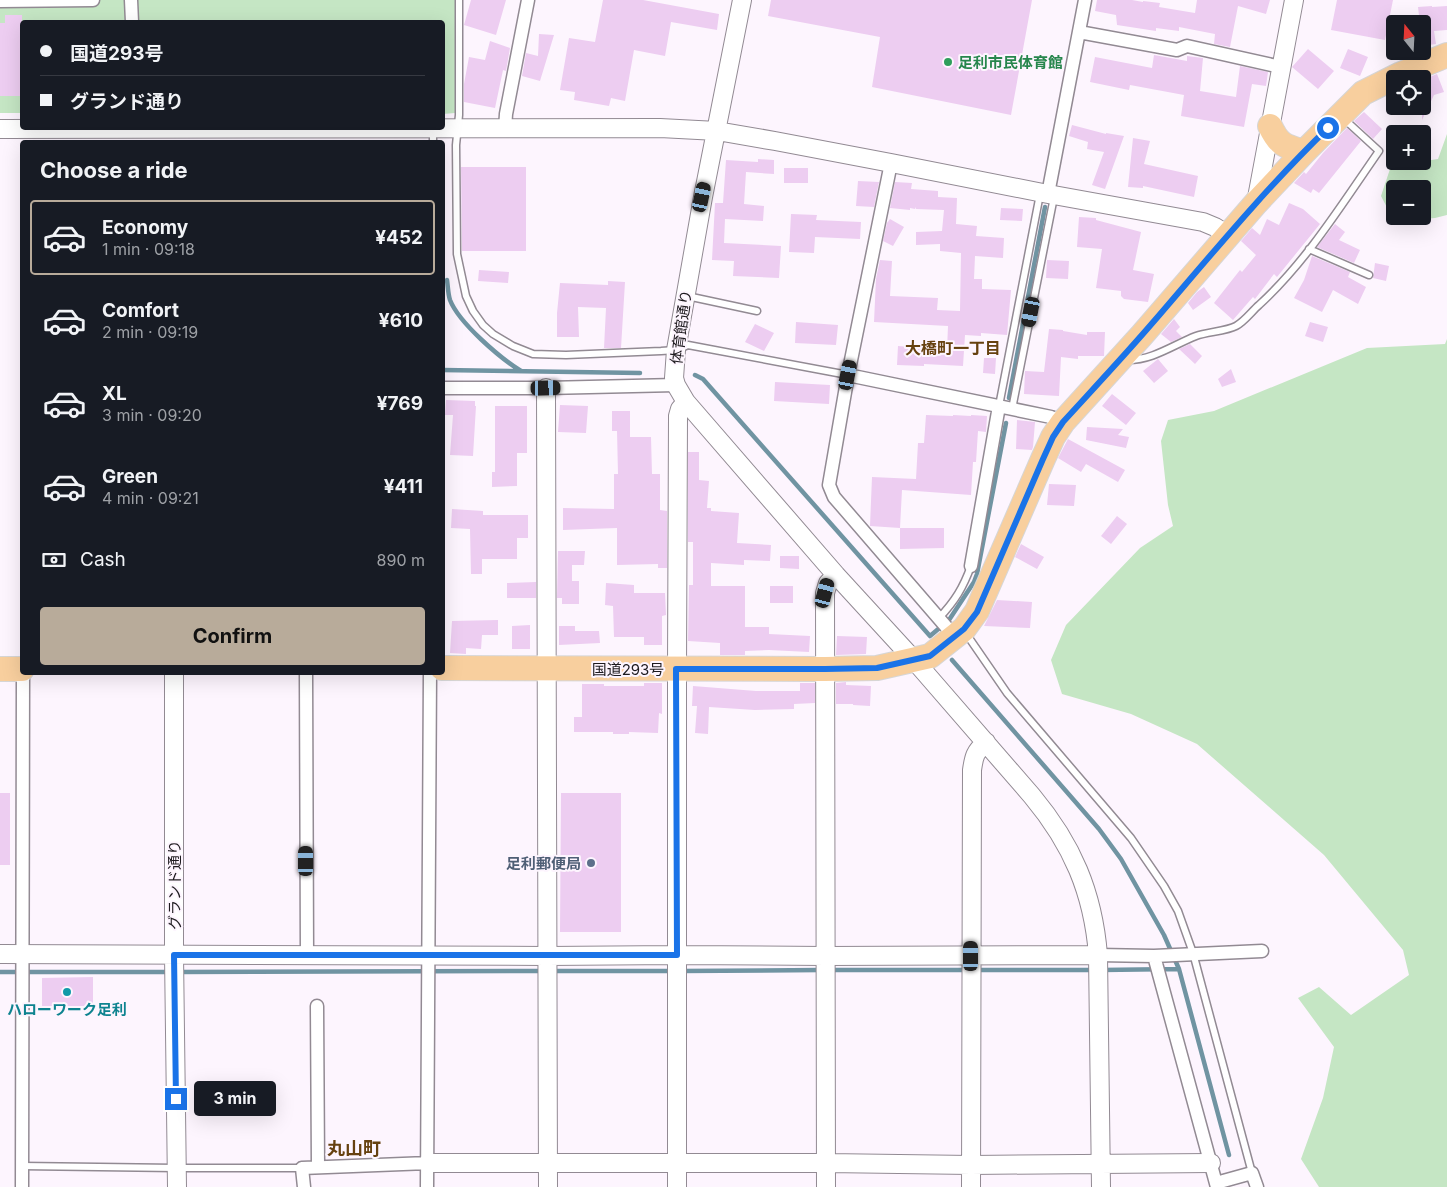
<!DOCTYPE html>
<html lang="en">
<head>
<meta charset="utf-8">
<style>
  :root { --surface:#171b24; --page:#242831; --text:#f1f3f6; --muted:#9ea1a6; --line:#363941; --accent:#b8ab9a }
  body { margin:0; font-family:Inter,"Noto Sans JP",sans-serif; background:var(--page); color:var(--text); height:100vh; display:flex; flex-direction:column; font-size:19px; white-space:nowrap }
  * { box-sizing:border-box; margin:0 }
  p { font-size:16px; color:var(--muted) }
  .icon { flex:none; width:28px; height:28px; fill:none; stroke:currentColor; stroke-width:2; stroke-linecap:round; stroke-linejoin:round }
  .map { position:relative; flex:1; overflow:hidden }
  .side { position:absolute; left:20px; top:140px; width:425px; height:535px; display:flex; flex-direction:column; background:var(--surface); border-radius:5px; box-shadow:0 5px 20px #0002 }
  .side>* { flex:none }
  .banner { position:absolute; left:20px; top:20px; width:425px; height:110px; border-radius:5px; box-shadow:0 5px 20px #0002; display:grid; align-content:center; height:110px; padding:0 20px; background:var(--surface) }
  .needle { width:32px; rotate:342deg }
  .tools { position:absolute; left:1386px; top:15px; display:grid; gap:10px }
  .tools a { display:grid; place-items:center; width:45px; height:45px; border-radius:5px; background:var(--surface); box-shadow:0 5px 20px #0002; font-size:25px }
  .end { position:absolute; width:22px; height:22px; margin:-11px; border:6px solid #1a73e8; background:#fff; box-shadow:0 0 0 2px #fff }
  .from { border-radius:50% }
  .bubble { position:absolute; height:35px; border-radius:5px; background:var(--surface); box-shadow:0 5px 20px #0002; font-size:16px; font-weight:700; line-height:35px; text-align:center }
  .car { position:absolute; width:15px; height:30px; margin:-15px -8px; border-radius:6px; box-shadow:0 0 4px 1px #0007; background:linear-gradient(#222 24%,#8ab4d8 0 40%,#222 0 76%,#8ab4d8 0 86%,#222 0) }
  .banner b { display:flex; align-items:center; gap:18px; height:48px; font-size:19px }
  .banner b+b { border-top:1px solid var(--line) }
  .banner i { width:12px; height:12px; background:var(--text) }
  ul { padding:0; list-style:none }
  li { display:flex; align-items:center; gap:15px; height:75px; margin:0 10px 8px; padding:0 10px; border:2px solid transparent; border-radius:5px }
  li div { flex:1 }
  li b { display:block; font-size:19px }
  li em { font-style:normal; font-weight:700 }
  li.on { border-color:var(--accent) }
  li>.icon { width:45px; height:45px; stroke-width:1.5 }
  h2 { padding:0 20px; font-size:22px; line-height:60px }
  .pay { display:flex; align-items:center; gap:12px; height:55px; padding:0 20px; font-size:19px }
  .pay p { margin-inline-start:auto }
  .button { display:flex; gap:10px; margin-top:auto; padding:10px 20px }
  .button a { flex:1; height:58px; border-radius:5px; background:var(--accent); color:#111; font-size:20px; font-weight:700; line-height:58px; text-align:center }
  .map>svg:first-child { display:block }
  .green { fill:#c5e6c4; fill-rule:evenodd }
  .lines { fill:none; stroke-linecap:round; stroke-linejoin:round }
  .stream { stroke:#7094a2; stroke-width:4.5 }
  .building { fill:#edcdf1 }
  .lane-casing { stroke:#928a93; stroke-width:9 }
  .street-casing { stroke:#928a93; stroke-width:15 }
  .secondary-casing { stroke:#928a93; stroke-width:20 }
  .highway-casing { stroke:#d6d6d6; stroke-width:26 }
  .lane { stroke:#fff; stroke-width:6 }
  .street { stroke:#fff; stroke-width:12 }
  .secondary { stroke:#fff; stroke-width:18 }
  .highway { stroke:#f8cf9e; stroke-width:24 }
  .route { stroke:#1a73e8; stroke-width:6 }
  .leisure-dot { fill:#2e9e5b; stroke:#fdf5fe; stroke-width:2 }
  .service-dot { fill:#5c6f8a; stroke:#fdf5fe; stroke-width:2 }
  .culture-dot { fill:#0f9aa8; stroke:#fdf5fe; stroke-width:2 }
  .labels { text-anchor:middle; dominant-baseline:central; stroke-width:4; stroke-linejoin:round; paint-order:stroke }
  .leisure-label { font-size:15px; font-weight:bold; fill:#27864d; stroke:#fdf5fe; text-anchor:start }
  .street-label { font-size:15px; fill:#1d1a1e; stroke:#fdf5fe }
  .service-label { font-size:15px; font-weight:bold; fill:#4e5e75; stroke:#fdf5fe; text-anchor:end }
  .culture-label { font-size:15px; font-weight:bold; fill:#0d838f; stroke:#fdf5fe }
  .neighbourhood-label { font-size:16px; font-weight:bold; fill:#66410f; stroke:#fdf5fe }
  .quarter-label { font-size:18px; font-weight:bold; fill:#66410f; stroke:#fdf5fe }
</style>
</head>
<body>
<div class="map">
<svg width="1447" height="1187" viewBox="0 0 1447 1187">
  <rect width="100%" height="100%" fill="#fdf5fe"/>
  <path class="green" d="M0,0h455v113l-12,1 -1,-92h-420v91h-22z
    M1447,134v81l-12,3 -41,3 -13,-25 9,-27 22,-6 26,-4zM1395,189h27v27h-27z
    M1447,339v848h-128l-18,-28 22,-61 11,-51 -36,-49 21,-11 32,28 58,-40 -6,-25 -79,-95 -127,-111 -66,-30 -69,-20 -11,-34 15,-35 74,-77 33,-22 -5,-21 -7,-64 7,-21 46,-9 153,-63 78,-4z"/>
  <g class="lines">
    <path class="stream" d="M447,280c1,7 1,14 3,20 9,23 50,58 71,71
      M442,370l198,3
      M695,375l8,4 227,257 19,-16 25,-38 3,-8 29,-151
      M1009,398l36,-191
      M952,660l147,169 22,30 43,76 15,34 50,186
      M829,970h140
      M976,970h118
      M1101,970l78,-1
      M551,971h123
      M681,971l140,-1
      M0,972h171
      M179,972l365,-1"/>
  </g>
  <path class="building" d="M471,0h35l-10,35 -32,-10z
    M603,0h40l76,14 -2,16 -46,-8 -6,34 -31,-6 -9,51 -14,-3 -2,8 -35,-6 1,-8 -15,-2 9,-52 26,4z
    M771,0h261l-21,115 -139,-28 8,-50 -112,-21z
    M1097,0h35l11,2v-1l17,2 -1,4 36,6 2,-13h73l-4,14 -28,-8 -8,41 -16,-3 1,-10 -36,-7v4l-23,-3v3l-39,-6 -1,-10 -21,-4z
    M1337,0h56l-8,40 -54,-10z
    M1432,6v1l15,-1v24l-13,1 2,13 -14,2v-22h-2l-2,-17z
    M5,15h17v81h-22v-73h5z
    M539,34l15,1 -14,46 -18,-5 4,-23 12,3z
    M490,41l20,7 -4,23 -3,-1 -8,38 -31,-6v-18l5,-27 16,3z
    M1308,49l26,22 -16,18 -26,-22z
    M1348,49l20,8 -8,19 -20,-8z
    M1154,55l33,6v-5l16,2 -3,33 36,6 4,-31 28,6 -2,14 -14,-2 -8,43 -63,-11 3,-21 -54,-10 -1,5 -39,-8 5,-25 57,11z
    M1437,74l7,18 -10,3 -12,25v-40z
    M1364,112l18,17 -9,10 -19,-18z
    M1072,125l34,9v-1l18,3 -19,53 -13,-4 12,-33 -17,-3 1,-7 -19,-6z
    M1347,128l14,13 -42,52 -6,-4 -2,4 -17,-10 10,-11 2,2 17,-21z
    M1133,138l17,3 -6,23 54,12 -4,21 -51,-11v2l-15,-1z
    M758,159l16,1v14l-28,-2 -2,32 20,2 -1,15 -38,-2 -1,24 57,3 -2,32 -46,-2 1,-15 -22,-1 3,-57h8l3,-43 32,2z
    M461,167h65v84h-64z
    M784,168h24v15h-24z
    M858,181l21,1 -5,25 -18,-1z
    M895,182l17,1 -1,6 27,2v6l19,1 -1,26 21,2 -1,10 28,2 -1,20 -28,-2 -1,23h8v10l29,1 -4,45 -26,-2v3l-16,-1 -2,31 -39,-2v2l-27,-1 1,-19 49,4 1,-24 -74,-4 2,-43 4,-19 12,1 -2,35 48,2 -1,12 23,1 1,-58 -21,-2v-7l-24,1v-13l26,-1 2,-21 -28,-1v-2l-1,2 -5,-1v2l-20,-2z
    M1289,203l14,6 17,15 -43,53 -3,-3 -19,25 -2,-2 -20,23 -19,-17 26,-33 2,2 14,-17 -15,-14 11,-13 8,7 7,-16 12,6z
    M1001,208l22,1 -1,12 -22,-1z
    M791,214l26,1 -1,5 45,2 -1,17 -45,-2 -1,16 -25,-1z
    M1079,217l17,1v2l45,12 -8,38 21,4 -6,28 -24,-3 -3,-3v-5l-25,-3 6,-39 -25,-2z
    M890,219l14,8 -11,19 -10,-5 4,-18z
    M1335,224l10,8 -6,8 21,10 -6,13 -37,-16z
    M1312,256l38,16 -2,5 18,10 -8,17 -25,-14 -11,22 -28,-14 10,-18z
    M1047,260l22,1 -1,18 -22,-1z
    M1375,263l14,3 -3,15 -13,-3z
    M479,270l30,2 -1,11 -30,-2z
    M608,281l17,1 -4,66h-17l2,-40 -28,-1 1,30h-22v-24l3,-30 48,2z
    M1204,287l7,10 -18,13 -5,-7 9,-11z
    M1174,319l6,8 -4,4 6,6 -11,5 -10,-8z
    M796,322l42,3 -2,20 -41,-2z
    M1310,322l18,5 -5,15 -18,-6z
    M755,324l19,9 -10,18 -19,-9z
    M1049,329l14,1v1l24,4v-3h18l-1,24h-26v3l-17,-2 -2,39 -35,-2 1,-23 19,1z
    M1190,344l12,12 -7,8 -16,-15z
    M984,358h12l-1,16 -12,-1z
    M1158,359l10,12 -14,12 -11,-12z
    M1231,369l5,13 -14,5 -4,-8z
    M775,382l55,3 -1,19 -55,-3z
    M1112,394l24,19 -10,12 -24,-19z
    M446,400l29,1v5h1l-3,50 -23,-1 3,-40h-8z
    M560,405l28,1 -2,27 -28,-1z
    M495,406h32v47h-10v33l-25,1v-15h3z
    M612,411h18v26h21l1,37h8v36l7,1v57h-9v-4l-41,1v-37l-54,2v-22l51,1v-35h4l-1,-43h-5z
    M926,415l27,1v-1l18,1v-1l16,1 -1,16 -8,-1 -2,31h-3l-2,33 -69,-5 -2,38 -30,-2 2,-49 44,2 2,-36h6z
    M1017,420l18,2 -2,25 -1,3 -16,-1z
    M1087,427l36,2 -5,6 11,2 -3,11 -40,-8z
    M1068,439l57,31 -7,12 -32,-18 -5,8 -23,-14z
    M688,452h11v28l10,1 -2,27h4v3l28,2 -2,30 34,2 -1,16 -26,-1v5l-33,-2v23h34v41h24v7l41,2 -1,16 -40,-2 -24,1v4h-25v-12l-32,-2 1,-56h4v-43h-5z
    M1049,484l27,1 -2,21 -27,-1z
    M452,509l31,2v4h45v23h-11v21h-35v15h-11l-1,-45 -19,-1z
    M1117,516l10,8 -16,20 -10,-8z
    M900,528h44v20l-44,1z
    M1021,544l23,13 -7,12 -22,-12z
    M558,551h27l-1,14h-12v16h7v23h-17v-6h-5z
    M780,556h19v13l-19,-1z
    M536,582v16h-29v-15z
    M606,583l28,2v8h31l1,22 -4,1v29h-18v-8h-30l-1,-31 -8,-1z
    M770,586h23v17h-23z
    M997,600l35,2 -2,26 -46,-2z
    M498,620v15h-16l-1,14 -15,-1v6l-16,-1 2,-32z
    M530,625v24h-18v-23z
    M559,626h16v5h24l1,12 -41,2z
    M837,636l30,1 -1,17 -30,1z
    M846,682v3l25,1 -1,20 -17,-1v-1h-17v-21z
    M644,683h18v31l-3,-1 -1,20 -29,-1v2h-16v-2h-39v-15h8v-33h22v2h40z
    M800,683h15v20l-21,1v5l-39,1 -46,-3 -1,27 -13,-1 2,-27h-5l1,-20 63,5h44z
    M0,793h10v72h-10z
    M561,793h60v139h-61z
    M93,977v29h-51v-28z"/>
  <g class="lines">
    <defs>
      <path id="lane" d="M459,0v115l-3,30 1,109 9,42 7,15 10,14 10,9 20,12 20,8 33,1 95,-4 15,-1 12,-5 160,30
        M433,130v12
        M1309,249l60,26
        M687,296l70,15
        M1128,360c25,0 45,-15 68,-24 11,-4 31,-5 40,-10 9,-5 16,-15 23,-21 48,-44 83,-101 120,-154l-36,-33
        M999,406l41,-212
        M1012,409l42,-212
        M939,618c16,-17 24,-30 32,-52
        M965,632l42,61 124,145 33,48 14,25 15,42 59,220
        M21,1166l155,2h126"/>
      <path id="street" d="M131,0l1,22
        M0,1l93,-1
        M1079,32l98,18 10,-4 94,21
        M505,129l1,-15 22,-114
        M891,163l-43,212 -19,110 5,12 121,140
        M1048,194l37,-194
        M848,375l203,42 12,5
        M442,388h104l130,-3
        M971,566l28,-160
        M306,672l1,283
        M1098,955l56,1 108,-5
        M1154,956l63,231
        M317,1006l1,161
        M1216,1183l36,-10 5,14
        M22,1187l1,-515
        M304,1187l-2,-19 126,-5
        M427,1187l3,-515"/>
      <path id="secondary" d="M742,0l-39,197 -27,153 -2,28 2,7 10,17 150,173 78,85 118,136c40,48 61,96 66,159l3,232
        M0,129l660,-1 57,3 58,10 116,22 157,31 155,28 12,5 13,8
        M1256,203l38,-203
        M546,388l2,799
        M174,672v283l3,232
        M0,954l547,2 130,-1 148,1 273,-1
        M428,1163h399l144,2 240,-2
        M677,1187v-518l1,-253 2,-7 6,-7
        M826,1187l-1,-594 3,-10 8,-8
        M971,1187l1,-417c2,-14 3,-18 14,-28"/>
      <path id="highway" d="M1270,126c9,19 14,20 34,26
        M442,668l383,1 52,-1 53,-12 34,-27 13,-18 66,-152 10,-22 10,-15 79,-87 114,-132 48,-51 59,-59 38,-19 46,-19
        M0,669h22"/>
    </defs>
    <use href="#lane" class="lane-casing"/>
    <use href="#street" class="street-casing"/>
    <use href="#secondary" class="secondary-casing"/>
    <use href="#highway" class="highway-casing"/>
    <use href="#lane" class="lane"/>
    <use href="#street" class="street"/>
    <use href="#secondary" class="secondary"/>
    <use href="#highway" class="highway"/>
  </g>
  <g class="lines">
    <path class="route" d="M176,1099l-2,-144c168,-1 335,1 503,0l-1,-286h149l52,-1 53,-12 34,-27 13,-17 66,-153 10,-22 10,-15c31,-34 62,-67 92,-102 56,-65 111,-132 173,-192"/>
  </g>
  <circle class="leisure-dot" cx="948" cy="62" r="5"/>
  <circle class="service-dot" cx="591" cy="863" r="5"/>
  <circle class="culture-dot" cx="67" cy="992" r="5"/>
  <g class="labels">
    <g class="leisure-label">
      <text x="958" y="62">足利市民体育館</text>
    </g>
    <g class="street-label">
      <text transform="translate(681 327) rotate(-82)">体育館通り</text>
      <text x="628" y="669">国道293号</text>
      <text transform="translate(174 885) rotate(-90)">グランド通り</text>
    </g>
    <g class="service-label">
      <text x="581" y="863">足利郵便局</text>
    </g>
    <g class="culture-label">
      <text x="67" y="1009">ハローワーク足利</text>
    </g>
    <g class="neighbourhood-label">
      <text x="953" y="348">大橋町一丁目</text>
    </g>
    <g class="quarter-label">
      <text x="354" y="1148">丸山町</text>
    </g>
  </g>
</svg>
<div class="tools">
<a><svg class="needle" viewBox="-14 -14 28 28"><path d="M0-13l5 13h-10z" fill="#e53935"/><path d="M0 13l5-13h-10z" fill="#9ea1a6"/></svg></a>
<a><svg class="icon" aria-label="locate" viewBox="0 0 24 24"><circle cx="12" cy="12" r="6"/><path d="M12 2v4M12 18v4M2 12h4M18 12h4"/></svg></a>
<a>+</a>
<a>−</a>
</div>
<i class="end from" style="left:1328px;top:128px"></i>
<i class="end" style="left:176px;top:1099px"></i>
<div class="bubble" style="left:194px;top:1081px;width:82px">3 min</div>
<i class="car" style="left:702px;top:197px;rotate:12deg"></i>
<i class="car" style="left:1031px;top:312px;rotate:191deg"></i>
<i class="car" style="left:848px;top:375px;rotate:11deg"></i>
<i class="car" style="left:546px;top:388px;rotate:89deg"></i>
<i class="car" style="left:825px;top:593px;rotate:15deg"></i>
<i class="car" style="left:306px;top:861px;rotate:0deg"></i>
<i class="car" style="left:971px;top:956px;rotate:0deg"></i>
<div class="banner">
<b><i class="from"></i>国道293号</b>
<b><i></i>グランド通り</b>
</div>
<section class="side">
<h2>Choose a ride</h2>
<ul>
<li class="on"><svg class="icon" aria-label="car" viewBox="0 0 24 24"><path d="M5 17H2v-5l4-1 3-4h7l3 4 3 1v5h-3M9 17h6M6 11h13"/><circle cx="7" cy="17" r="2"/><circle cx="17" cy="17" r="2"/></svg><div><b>Economy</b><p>1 min · 09:18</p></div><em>¥452</em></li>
<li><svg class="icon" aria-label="car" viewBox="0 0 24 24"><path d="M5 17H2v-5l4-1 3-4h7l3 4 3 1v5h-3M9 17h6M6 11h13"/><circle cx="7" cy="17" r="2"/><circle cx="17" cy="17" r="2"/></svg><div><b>Comfort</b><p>2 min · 09:19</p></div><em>¥610</em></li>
<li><svg class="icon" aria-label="car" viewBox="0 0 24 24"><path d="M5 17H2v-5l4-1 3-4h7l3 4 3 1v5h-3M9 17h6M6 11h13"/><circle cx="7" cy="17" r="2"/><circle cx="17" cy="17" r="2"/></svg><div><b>XL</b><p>3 min · 09:20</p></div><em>¥769</em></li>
<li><svg class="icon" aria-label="car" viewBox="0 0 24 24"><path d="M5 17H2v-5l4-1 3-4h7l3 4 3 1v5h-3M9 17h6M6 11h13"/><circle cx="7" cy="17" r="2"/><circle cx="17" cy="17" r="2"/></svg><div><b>Green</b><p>4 min · 09:21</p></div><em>¥411</em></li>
</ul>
<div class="pay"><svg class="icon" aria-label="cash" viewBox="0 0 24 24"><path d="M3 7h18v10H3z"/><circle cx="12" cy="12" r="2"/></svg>Cash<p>890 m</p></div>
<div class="button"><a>Confirm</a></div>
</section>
</div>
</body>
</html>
